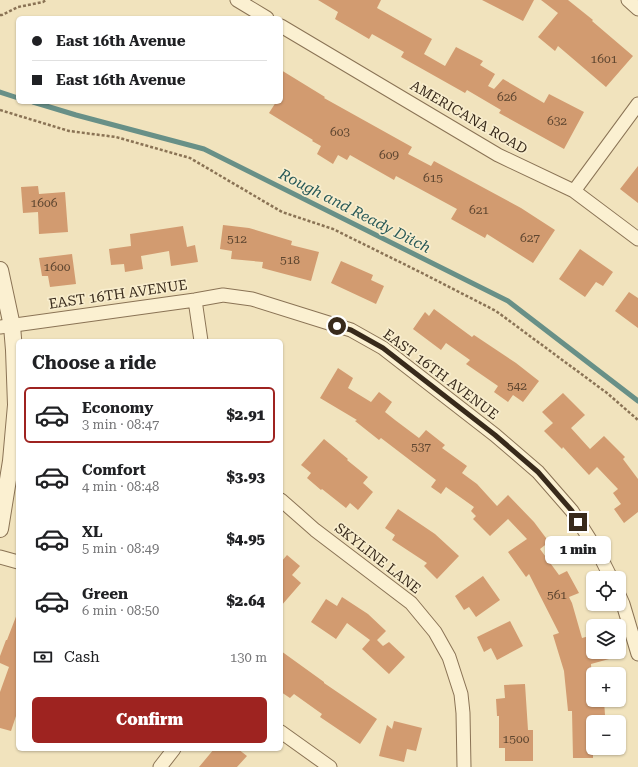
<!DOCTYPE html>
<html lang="en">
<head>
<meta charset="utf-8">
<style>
  :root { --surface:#fff; --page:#f2f2f2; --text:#202124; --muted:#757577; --line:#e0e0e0; --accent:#9e2320 }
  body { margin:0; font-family:"Roboto Serif",serif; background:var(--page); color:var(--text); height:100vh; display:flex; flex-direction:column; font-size:15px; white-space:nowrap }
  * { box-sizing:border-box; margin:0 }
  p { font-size:13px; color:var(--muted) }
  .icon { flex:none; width:22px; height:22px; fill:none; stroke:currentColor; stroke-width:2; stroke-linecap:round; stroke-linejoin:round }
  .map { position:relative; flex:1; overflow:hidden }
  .details { position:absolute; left:16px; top:339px; width:267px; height:412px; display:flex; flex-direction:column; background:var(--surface); border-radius:6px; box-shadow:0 1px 3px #0004 }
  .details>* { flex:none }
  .guide { position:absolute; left:16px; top:16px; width:267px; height:88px; border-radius:6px; box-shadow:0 1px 3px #0004; display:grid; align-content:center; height:88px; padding:0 16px; background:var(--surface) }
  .tools { position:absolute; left:586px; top:571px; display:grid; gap:8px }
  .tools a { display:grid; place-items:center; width:40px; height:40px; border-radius:6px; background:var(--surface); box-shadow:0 1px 3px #0004; font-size:20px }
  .end { position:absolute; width:18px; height:18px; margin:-9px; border:5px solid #382a1b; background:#fff; box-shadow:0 0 0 2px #fff }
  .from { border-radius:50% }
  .bubble { position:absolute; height:28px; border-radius:6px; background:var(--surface); box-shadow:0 1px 3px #0004; font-size:13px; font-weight:800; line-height:28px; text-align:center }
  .guide b { display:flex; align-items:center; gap:14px; height:38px; font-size:15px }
  .guide b+b { border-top:1px solid var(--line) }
  .guide i { width:10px; height:10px; background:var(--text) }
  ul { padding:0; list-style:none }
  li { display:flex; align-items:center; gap:12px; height:56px; margin:0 8px 6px; padding:0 8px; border:2px solid transparent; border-radius:6px }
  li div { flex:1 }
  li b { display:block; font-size:15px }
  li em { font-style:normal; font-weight:800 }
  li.on { border-color:var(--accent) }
  li>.icon { width:36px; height:36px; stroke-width:1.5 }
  h2 { padding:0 16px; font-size:18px; line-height:48px }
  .pay { display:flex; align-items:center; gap:10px; height:44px; padding:0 16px; font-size:15px }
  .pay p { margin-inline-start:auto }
  .cta { display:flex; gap:8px; margin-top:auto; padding:8px 16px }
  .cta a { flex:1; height:46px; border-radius:6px; background:var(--accent); color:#fff; font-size:16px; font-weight:800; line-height:46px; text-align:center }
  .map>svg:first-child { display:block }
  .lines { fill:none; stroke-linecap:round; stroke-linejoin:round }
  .stream { stroke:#689087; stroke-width:5 }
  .building { fill:#d29b70 }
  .minor-casing { stroke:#8a7355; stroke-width:15 }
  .tertiary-casing { stroke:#8a7355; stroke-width:18 }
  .path { stroke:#8a7355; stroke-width:2.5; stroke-dasharray:3 2; stroke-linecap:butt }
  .minor { stroke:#fbf0d1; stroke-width:13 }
  .tertiary { stroke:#fbf0d1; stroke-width:16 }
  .route { stroke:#382a1b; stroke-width:5 }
  .labels { text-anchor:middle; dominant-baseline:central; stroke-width:3.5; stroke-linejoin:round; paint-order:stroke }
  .number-label { font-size:12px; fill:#5e4630 }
  .street-label { font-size:14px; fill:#382a1b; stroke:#f8edcd }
  .water-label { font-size:15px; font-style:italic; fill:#295a58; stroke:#f8edcd }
</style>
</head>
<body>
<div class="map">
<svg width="638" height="767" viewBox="0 0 638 767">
  <rect width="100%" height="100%" fill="#f1e3bd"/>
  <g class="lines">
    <path class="stream" d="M0,92l18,6
      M33,102l43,13 128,34 304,152 130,100"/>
  </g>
  <path class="building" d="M318,0h63l-4,8 55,31 -8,15 21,12 11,-19 27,14 -3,4 15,9 -7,12 6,3 9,-10 41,24 5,-9 35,18 -20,37 -65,-36 2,-3 -34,-20 -2,3 -64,-36 3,-5 -32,-18 -3,5 -34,-20 3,-7z
    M482,0h52l-11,21z
    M541,0h27l25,20 -1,1 41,35 -27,31 -48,-41 -3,5 -17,-14 20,-24z
    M281,70l44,27 -1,1 88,49 -4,7 23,12 3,-5 87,47 34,22 -22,33 -46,-29 -2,4 -34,-19 6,-10 -61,-33 -2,4 -44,-25 -3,5 -9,-5 -5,9 -16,-10 4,-8 -9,-5 1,-1 -44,-27 7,-11h5z
    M638,166v37l-18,-14z
    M38,186l1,8 26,-2 3,40 -29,2 -1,-22 -15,1 -2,-26z
    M223,225l26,3 43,13 -1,4 28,7 -8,29 -49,-13 1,-6 -32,-3 1,-8 -12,-2z
    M183,226l4,21 8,-2 3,17 -27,4 -2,-15 -28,5 2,13 -18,3 -1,-8 -13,1 -2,-16 22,-3 -1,-12z
    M580,249l33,23 -10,14 -7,-4 -11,15 -26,-18z
    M72,254l4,30 -26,3 -2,-11h-6l-3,-18z
    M341,261l32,14 -2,5 13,6 -8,18 -45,-21z
    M629,292l9,6v30l-23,-17z
    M434,309l38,28 2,-2 42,28 23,18 -16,21 -10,-7 -5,7 -14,-10 4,-6 -32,-22 4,-4 -24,-17 -5,7 -28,-21 12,-17 4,4z
    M338,368l15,10 -5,10 23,14 8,-10 13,10 -7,10 10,8 24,18 7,-8 19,15 -3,3 25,18 -5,7 15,11 20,22 11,-11 26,27 15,20 -9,7 19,26 8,-4 12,22 -10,4 3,6 10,35 11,-3v17h27v4l-29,8 2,36h11l1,15 -12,1v42h-20l-1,-47h-4l-4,-40 -11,-36 6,-2 -30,-59 -3,3 -18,-25 19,-13 -19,-20 -18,17 -17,-17 3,-3 -5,-5 3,-4 -28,-20 -5,7 -10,-7 5,-7 -55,-42 -2,2 -24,-19 2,-1 -37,-22z
    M563,393l22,22 -14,13 19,21 14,-13 21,21 -2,2 15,20v33l-14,11 -10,-14 7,-5 -8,-11 5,-4 -21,-22 -8,8 -26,-28 -1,2 -18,-18 9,-8 -11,-11z
    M324,439l24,20 -1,1 21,17 -5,6 10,9 -15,18 -8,-7 -4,5 -24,-19 -1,1 -14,-12 4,-5 -10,-8z
    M398,509l37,25 24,22 -22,23 -13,-13 3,-3 -35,-23 3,-5 -10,-7z
    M287,555l13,11 -8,9 9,8 -20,23v-44z
    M483,576l17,24 -24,17 -7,-10 -5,3 -9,-14z
    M342,597l26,17 18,17 -9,9 6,6 6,-4 16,15 -16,17 -27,-25 8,-9 -23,-17 -11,16 -25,-17 15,-23 11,7z
    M17,614h1v96l-7,21 -11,-3v-36l9,-25 -9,-4v-7l6,-16h1z
    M510,621l13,25 -26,14 -6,-12 -7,4 -7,-15z
    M281,651l43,31v1l53,36 -17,25 -40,-27 2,-3 -28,-20 -4,4 -9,-6z
    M525,684l3,46h5v31h-28v-13h-6v-32h-2l-1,-17 9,-1 -1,-13z
    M394,721l28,7 -6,23 -9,-2 -3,13 -25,-6 8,-31 5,4z
    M214,749h24l9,7 -10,11h-38z"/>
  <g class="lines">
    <defs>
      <path id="minor" d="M237,0l30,18
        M628,0l10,9
        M281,26l217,129 76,36 64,48
        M574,191l64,-87
        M195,300l6,41
        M0,327l195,-27 28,-5 29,4 99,31 32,18 112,87 43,37 34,39 27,43 12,24
        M281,500l34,30 96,73 24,29 14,25 12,37 2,19 1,54
        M0,557l18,5
        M619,595l4,9 15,50
        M281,732l49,35
        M160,767l14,-18"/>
      <path id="tertiary" d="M0,270l12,56 2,24 2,55 -5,56 -11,68"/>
    </defs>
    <use href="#minor" class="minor-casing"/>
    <use href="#tertiary" class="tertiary-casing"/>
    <path class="path" d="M0,15h2l16,-8 25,-5 3,-2
      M0,110l69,21 47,6 74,21 92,54 51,17 89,44 74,38 111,82 31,27"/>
    <use href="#minor" class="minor"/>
    <use href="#tertiary" class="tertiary"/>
  </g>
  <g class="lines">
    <path class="route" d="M337,326l14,4 32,18 112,87 43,37 34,39 6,11"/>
  </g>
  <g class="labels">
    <g class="number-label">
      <text x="604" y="59">1601</text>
      <text x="507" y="97">626</text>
      <text x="557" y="121">632</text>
      <text x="340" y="132">603</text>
      <text x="389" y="155">609</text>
      <text x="433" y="178">615</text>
      <text x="44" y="203">1606</text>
      <text x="479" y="210">621</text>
      <text x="530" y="238">627</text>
      <text x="237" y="239">512</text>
      <text x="290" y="260">518</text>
      <text x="57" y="267">1600</text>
      <text x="517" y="386">542</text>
      <text x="421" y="447">537</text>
      <text x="557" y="595">561</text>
      <text x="516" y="739">1500</text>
    </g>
    <g class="street-label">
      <text transform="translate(469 117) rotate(30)">AMERICANA ROAD</text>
      <text transform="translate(118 294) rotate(-8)">EAST 16TH AVENUE</text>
      <text transform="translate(441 374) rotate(37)">EAST 16TH AVENUE</text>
      <text transform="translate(378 558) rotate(38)">SKYLINE LANE</text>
    </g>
    <g class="water-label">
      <text transform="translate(355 211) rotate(27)">Rough and Ready Ditch</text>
    </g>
  </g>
</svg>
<div class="tools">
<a><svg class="icon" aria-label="locate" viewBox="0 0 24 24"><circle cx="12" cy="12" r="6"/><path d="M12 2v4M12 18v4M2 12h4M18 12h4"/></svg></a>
<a><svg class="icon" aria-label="layers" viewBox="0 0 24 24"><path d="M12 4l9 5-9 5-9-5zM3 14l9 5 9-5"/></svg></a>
<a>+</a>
<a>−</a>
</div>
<i class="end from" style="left:337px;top:326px"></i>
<i class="end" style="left:578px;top:522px"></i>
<div class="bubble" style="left:545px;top:536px;width:66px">1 min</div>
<div class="guide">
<b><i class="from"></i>East 16th Avenue</b>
<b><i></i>East 16th Avenue</b>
</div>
<section class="details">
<h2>Choose a ride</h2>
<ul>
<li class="on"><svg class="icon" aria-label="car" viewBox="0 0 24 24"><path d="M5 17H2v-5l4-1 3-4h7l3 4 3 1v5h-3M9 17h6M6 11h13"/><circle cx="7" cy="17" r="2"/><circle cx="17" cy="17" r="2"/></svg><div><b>Economy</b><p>3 min · 08:47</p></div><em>$2.91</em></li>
<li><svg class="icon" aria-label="car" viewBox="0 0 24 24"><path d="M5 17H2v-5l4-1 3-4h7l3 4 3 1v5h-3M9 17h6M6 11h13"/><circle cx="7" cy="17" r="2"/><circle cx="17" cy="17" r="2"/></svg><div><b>Comfort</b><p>4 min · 08:48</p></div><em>$3.93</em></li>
<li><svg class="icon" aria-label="car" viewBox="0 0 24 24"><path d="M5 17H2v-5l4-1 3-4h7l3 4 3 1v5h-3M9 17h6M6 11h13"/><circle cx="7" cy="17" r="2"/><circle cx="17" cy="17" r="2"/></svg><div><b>XL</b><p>5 min · 08:49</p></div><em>$4.95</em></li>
<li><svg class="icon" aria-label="car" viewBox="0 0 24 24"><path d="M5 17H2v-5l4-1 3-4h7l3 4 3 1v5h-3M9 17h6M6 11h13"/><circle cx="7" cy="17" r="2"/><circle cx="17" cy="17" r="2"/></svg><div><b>Green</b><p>6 min · 08:50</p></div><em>$2.64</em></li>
</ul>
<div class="pay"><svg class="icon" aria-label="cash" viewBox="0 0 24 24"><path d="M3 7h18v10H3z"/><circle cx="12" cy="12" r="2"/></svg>Cash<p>130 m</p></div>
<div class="cta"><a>Confirm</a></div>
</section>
</div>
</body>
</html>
